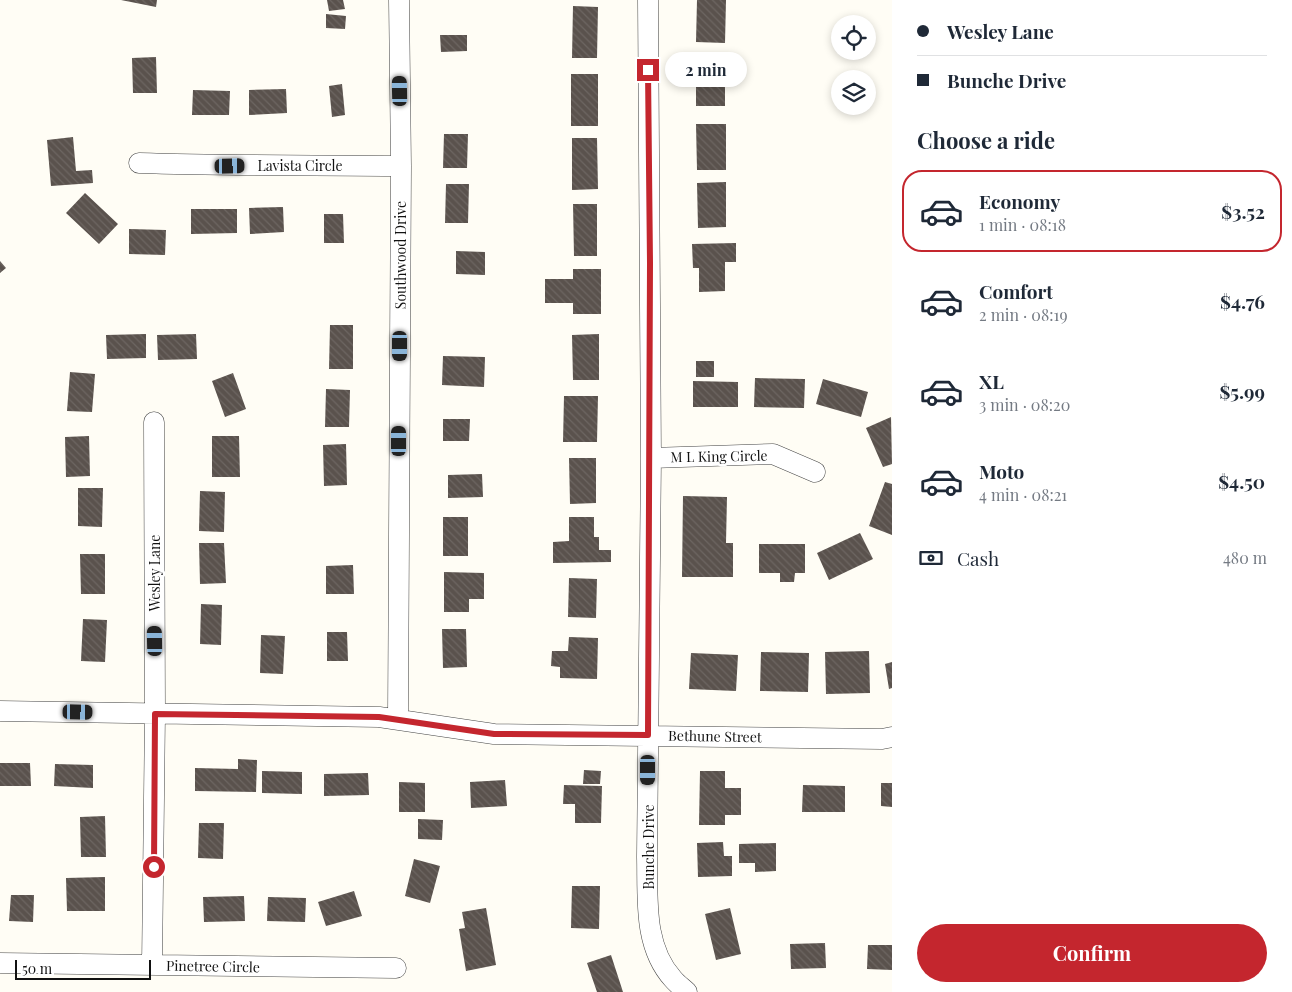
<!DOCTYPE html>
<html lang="en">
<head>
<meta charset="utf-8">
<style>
  :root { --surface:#fff; --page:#f2f2f3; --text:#1f2937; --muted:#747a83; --line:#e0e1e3; --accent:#c4262e }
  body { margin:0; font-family:"Playfair Display",serif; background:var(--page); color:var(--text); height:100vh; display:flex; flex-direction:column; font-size:19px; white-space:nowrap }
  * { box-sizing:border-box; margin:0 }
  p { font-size:16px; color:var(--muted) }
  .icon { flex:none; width:28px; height:28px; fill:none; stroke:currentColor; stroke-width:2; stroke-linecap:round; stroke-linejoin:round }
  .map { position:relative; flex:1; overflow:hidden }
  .panel { display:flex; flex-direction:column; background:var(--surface); width:400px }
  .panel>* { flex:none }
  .top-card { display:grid; align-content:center; height:110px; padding:0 25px; background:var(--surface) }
  .fabs { position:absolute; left:831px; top:15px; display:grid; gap:10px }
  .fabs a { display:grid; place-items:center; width:45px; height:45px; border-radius:50%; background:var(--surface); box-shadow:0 2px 8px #0003; font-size:25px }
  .scale { position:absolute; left:15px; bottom:12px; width:136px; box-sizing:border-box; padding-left:5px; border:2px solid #111; border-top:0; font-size:14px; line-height:18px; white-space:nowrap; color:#111; -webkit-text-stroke:4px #fff; paint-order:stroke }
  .end { position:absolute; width:22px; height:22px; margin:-11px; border:6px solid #c4262e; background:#fff; box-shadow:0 0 0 2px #fff }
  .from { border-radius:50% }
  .bubble { position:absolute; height:35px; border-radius:18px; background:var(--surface); box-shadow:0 2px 8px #0003; font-size:16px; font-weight:700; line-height:35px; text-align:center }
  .car { position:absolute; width:15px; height:30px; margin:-15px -8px; border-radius:6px; box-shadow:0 0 4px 1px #0007; background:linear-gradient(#222 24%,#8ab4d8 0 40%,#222 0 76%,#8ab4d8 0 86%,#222 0) }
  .top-card b { display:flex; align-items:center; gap:18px; height:48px; font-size:19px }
  .top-card b+b { border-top:1px solid var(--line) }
  .top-card i { width:12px; height:12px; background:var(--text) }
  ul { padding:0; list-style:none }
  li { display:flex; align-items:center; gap:15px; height:82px; margin:0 10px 8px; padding:0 15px; border:2px solid transparent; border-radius:20px }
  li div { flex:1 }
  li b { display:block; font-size:19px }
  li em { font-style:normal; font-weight:700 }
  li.selected { border-color:var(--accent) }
  li>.icon { width:45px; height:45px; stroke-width:1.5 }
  h2 { padding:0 25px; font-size:22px; line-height:60px }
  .pay { display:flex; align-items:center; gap:12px; height:55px; padding:0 25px; font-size:19px }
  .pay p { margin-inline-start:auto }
  .cta { display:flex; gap:10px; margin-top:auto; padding:10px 25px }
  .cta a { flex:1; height:58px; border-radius:30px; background:var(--accent); color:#fff; font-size:20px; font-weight:700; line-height:58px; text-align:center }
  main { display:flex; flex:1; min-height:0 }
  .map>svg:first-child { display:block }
  .building { fill:url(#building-back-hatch) }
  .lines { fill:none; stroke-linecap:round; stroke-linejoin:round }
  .minor-casing { stroke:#444; stroke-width:21 }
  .minor { stroke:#fff; stroke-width:20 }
  .route { stroke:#c4262e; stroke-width:6 }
  .labels { text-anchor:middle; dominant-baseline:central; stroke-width:5; stroke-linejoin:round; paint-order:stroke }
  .street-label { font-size:14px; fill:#111; stroke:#fff }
</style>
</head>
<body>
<main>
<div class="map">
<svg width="892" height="992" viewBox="0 0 892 992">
  <defs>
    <pattern id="building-back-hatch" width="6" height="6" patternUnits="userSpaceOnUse" patternTransform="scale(1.25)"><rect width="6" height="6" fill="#5a524d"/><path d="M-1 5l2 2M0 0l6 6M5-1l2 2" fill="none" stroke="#6d6662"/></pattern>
  </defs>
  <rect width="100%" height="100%" fill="#fffdf5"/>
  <path class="building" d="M121,0h36l-1,7z
    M327,0h16l2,9 -16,2z
    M697,0h29l-1,43 -29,-1z
    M573,6l25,1 -1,51h-25z
    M326,14l20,2 -1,13 -19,-1z
    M440,35h27v16l-26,1z
    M156,57l1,36h-24l-1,-35z
    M696,60l29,1v45h-29z
    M571,74h27v52h-27z
    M342,84l3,31 -13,2 -3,-31z
    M286,89l1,24 -38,2v-25z
    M193,90l37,1 -1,24h-37z
    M696,124h30v46h-29z
    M444,134h24l-1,34h-24z
    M73,137l3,34 16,-1 1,13 -42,3 -4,-46z
    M572,138h25l1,51 -26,1z
    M726,182v45l-28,1 -1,-45z
    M446,184h23l-1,39h-23z
    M85,193l33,31 -19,20 -33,-31z
    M573,204h24v52h-23z
    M283,207l1,25 -34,2 -1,-26z
    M191,209h46v24l-46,1z
    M324,214h19l1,29h-20z
    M129,229l37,1 -1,25 -36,-1z
    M736,243v19h-11v29l-26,1v-24h-6l-1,-24z
    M456,251l29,1v23l-29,-1z
    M0,261l6,7 -6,5z
    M573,269h28v45h-28v-11h-28v-24h28z
    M330,325h23v44h-24z
    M146,334v24l-39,1 -1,-24z
    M196,334l1,25 -39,1 -1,-25z
    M599,334v46h-26l-1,-45z
    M443,356l42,1 -1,30 -42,-2z
    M696,361h18v16h-18z
    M70,372l25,2 -3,38 -25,-1z
    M233,373l13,36 -21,8 -13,-36z
    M755,378l50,1 -1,29 -50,-1z
    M823,379l45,13 -7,25 -45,-13z
    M693,381l45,1v25h-45z
    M326,389l24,1 -1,37h-24z
    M564,396h34l-1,46h-34z
    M891,417l1,47 -9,3 -17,-39z
    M443,419h27l-1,22h-26z
    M89,436l1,40 -24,1 -1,-40z
    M212,436h27l1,41h-28z
    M346,444l1,41 -23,1 -1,-41z
    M569,458h27v45l-26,1z
    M482,474l1,23 -35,1v-23z
    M885,482l7,2v51l-23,-9z
    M78,488h25l-1,39 -24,-1z
    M200,491l25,1 -1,40 -25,-1z
    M683,496l44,1 -1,46h7v34h-51z
    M443,517h25v39h-25z
    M569,517h25v20h5v13h12v12l-58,1v-21l16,-1z
    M860,533l13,26 -44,21 -12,-27z
    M199,543h25l2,40 -26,1z
    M759,544h46v29h-10l-1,9h-14v-9h-21z
    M80,554h25v40h-24z
    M353,565l1,29h-28v-28z
    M444,572l40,1v26h-15v13h-25z
    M569,578l28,1 -1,39 -28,-1z
    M201,604l21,1 -1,40 -21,-1z
    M83,619l24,1 -2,42 -24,-1z
    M442,629h24l1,38 -24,1z
    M327,632h20l1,29h-21z
    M261,635l24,1 -2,38 -23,-1z
    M569,637l29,1 -1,41 -37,-1v-11l-9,-1 1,-15h16z
    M869,651l1,42 -44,1 -1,-42z
    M761,652l48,1 -1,39 -48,-1z
    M691,653l47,2 -2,36 -47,-2z
    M892,662v26l-3,1 -4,-25z
    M238,759l19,1 -1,32 -61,-1v-23l43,1z
    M0,763h30l1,23h-31z
    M55,764l38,1v23l-39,-2z
    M584,770l17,1 -1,13h-17z
    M262,771l40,1v22l-40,-1z
    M700,771h25v17h16v27h-16v10h-26z
    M368,773l1,22 -45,1v-22z
    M505,780l2,26 -36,2 -1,-26z
    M399,782l26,1v29h-26z
    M881,783h11v24l-11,-1z
    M564,785l38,1 -1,37h-26v-19h-12z
    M803,785l42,1v26h-43z
    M105,816l1,41h-25l-1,-40z
    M418,819l25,1 -1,20 -24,-1z
    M199,823h25l-1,36 -25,-1z
    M723,842l1,14h8v20l-34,1 -1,-34z
    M776,843v28l-21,1v-9h-16v-19z
    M414,859l26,7 -10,37 -25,-7z
    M105,877v34h-38l-1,-33z
    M572,886h28l-1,43 -28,-1z
    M354,891l8,25 -36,10 -8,-24z
    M11,895h23l-1,27 -24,-1z
    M244,896l1,25 -41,1 -1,-25z
    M268,897l38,1 -1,24 -38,-1z
    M486,908l10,57 -30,6 -7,-42 6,-1 -3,-16z
    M730,908l11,46 -25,6 -11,-46z
    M825,943l1,25 -35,1 -1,-25z
    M868,945h24v25l-25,-1z
    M611,955l12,37h-26l-10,-29z"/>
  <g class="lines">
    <defs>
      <path id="minor" d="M648,0l3,458 -4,399c1,41 -4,89 26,122 4,5 10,9 14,13
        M139,163c87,3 174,2 262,3
        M651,458l122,-4 42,18
        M0,711l379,6 115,17 388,5 10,-2
        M398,720l3,-554 -2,-166
        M0,963l396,5
        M152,965l3,-251 -1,-292"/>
    </defs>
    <use href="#minor" class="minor-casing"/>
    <use href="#minor" class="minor"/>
  </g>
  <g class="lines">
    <path class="route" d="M154,867l1,-153 224,3 115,17 154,1 2,-472 -2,-193"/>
  </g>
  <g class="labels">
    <g class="street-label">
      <text x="300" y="165">Lavista Circle</text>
      <text transform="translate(400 255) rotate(-90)">Southwood Drive</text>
      <text transform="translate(719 456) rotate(-1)">M L King Circle</text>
      <text transform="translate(154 573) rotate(-90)">Wesley Lane</text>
      <text transform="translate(715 736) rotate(1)">Bethune Street</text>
      <text transform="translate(648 847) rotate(-90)">Bunche Drive</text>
      <text transform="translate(213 966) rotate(1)">Pinetree Circle</text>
    </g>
  </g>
</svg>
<div class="fabs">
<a><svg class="icon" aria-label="locate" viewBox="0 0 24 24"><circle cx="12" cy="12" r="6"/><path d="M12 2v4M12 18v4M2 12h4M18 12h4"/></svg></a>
<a><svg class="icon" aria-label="layers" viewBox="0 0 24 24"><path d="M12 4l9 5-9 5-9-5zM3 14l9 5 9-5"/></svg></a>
</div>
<div class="scale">50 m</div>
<i class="end from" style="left:154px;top:867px"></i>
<i class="end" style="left:648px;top:70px"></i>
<div class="bubble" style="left:665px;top:52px;width:82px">2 min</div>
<i class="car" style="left:400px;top:91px;rotate:359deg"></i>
<i class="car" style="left:230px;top:166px;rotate:89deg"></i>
<i class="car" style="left:400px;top:346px;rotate:180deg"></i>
<i class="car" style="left:399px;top:441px;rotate:0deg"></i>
<i class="car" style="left:155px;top:641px;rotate:359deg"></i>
<i class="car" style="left:78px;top:712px;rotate:91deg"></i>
<i class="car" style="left:648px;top:770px;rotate:180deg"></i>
</div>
<section class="panel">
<div class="top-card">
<b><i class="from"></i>Wesley Lane</b>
<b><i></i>Bunche Drive</b>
</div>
<h2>Choose a ride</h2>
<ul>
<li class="selected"><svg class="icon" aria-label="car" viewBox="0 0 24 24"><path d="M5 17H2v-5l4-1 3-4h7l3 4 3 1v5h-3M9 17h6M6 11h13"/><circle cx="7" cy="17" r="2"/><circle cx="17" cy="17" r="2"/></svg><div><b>Economy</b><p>1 min · 08:18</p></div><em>$3.52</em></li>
<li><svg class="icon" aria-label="car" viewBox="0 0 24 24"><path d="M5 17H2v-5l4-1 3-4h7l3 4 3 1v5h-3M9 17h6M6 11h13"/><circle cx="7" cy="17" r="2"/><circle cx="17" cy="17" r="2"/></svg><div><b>Comfort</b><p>2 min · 08:19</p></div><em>$4.76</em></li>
<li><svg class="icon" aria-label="car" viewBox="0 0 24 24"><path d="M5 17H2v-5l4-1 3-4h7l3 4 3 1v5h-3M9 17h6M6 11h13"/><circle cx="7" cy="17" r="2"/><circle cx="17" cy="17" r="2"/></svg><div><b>XL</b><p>3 min · 08:20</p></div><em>$5.99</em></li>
<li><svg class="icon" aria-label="car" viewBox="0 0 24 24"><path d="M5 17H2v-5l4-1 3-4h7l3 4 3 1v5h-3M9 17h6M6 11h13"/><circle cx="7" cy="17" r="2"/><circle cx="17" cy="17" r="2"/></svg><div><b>Moto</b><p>4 min · 08:21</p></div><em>$4.50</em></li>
</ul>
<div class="pay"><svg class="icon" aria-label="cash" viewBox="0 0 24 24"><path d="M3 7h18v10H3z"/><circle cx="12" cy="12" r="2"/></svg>Cash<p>480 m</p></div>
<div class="cta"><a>Confirm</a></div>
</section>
</main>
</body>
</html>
